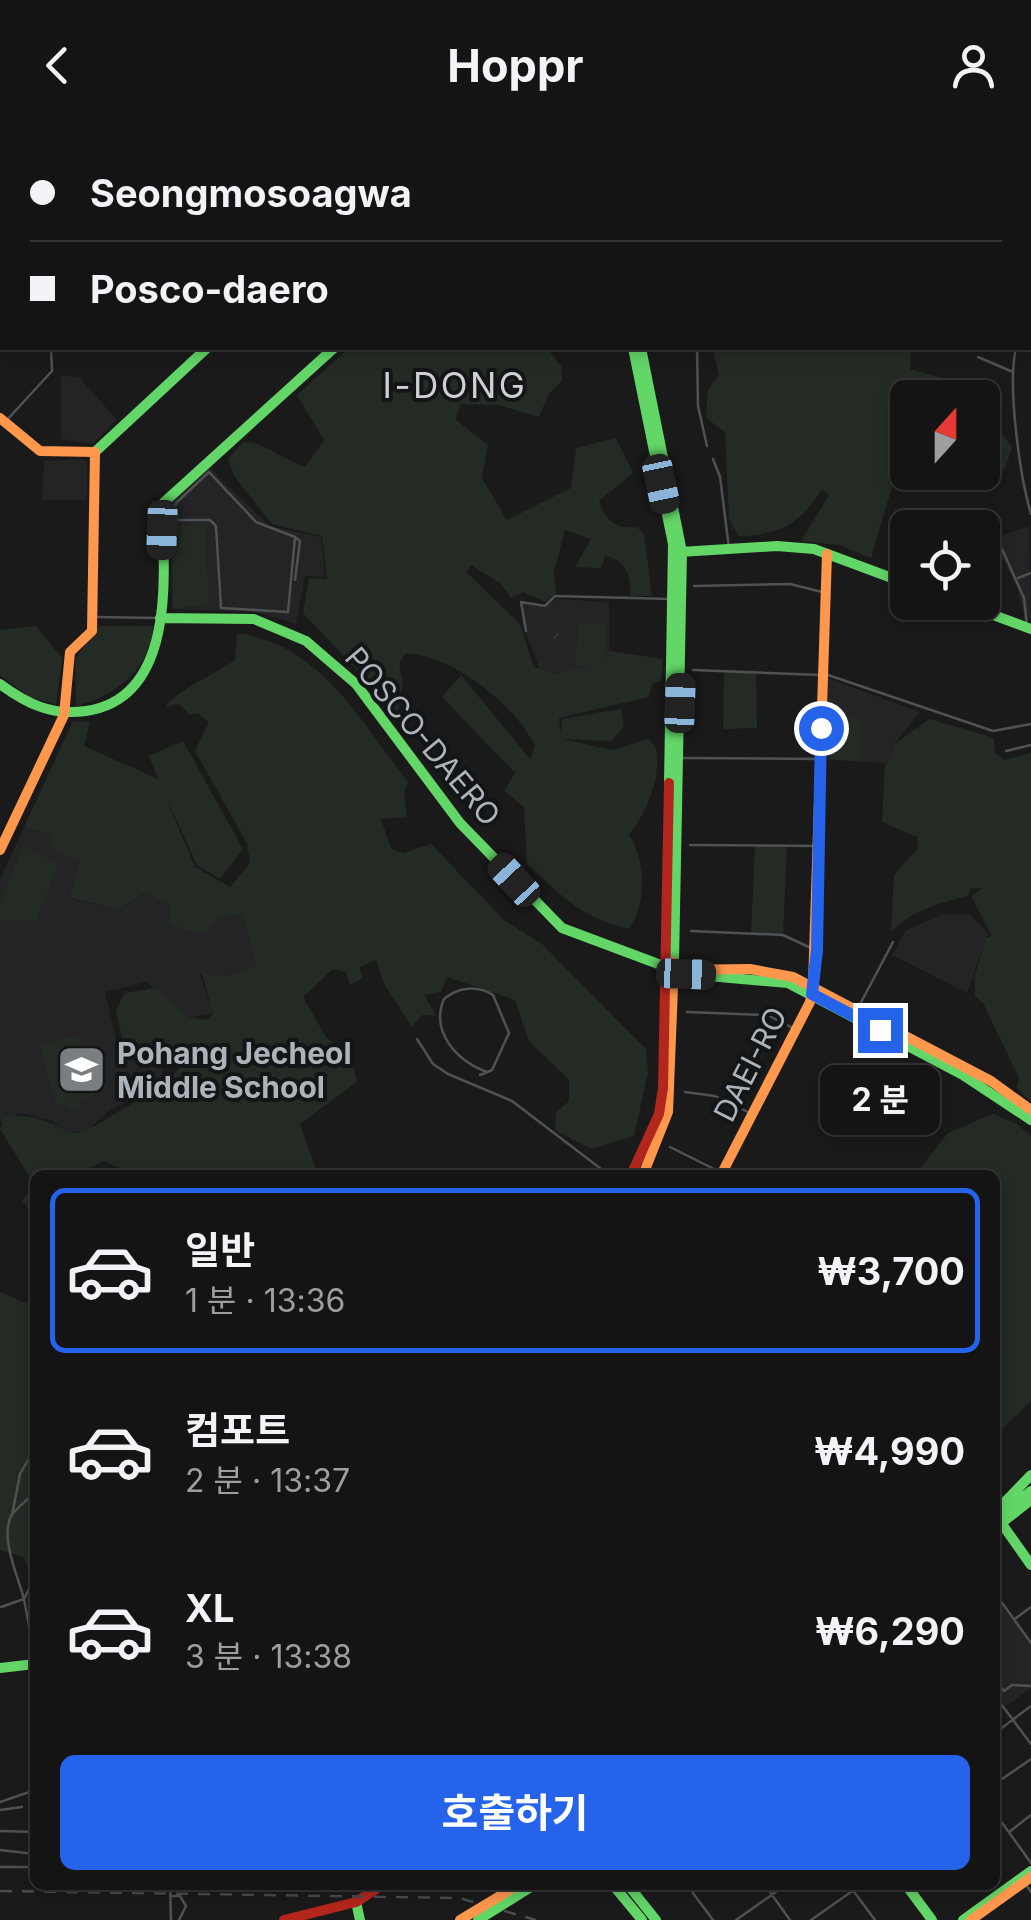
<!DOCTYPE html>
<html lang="ko">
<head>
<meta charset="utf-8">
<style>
  :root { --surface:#141414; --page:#212122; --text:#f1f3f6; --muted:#9d9ea0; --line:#333334; --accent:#2563eb }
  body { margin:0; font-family:Inter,"Noto Sans KR",sans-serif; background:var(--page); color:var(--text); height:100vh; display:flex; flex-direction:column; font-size:38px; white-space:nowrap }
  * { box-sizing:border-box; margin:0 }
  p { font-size:32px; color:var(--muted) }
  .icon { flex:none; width:55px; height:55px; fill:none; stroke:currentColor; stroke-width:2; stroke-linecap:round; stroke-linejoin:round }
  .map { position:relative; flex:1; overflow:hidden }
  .drawer { position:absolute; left:30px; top:1040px; width:970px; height:720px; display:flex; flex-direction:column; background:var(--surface); border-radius:15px; box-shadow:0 5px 15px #0003,0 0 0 2px var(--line) }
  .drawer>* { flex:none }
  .banner { position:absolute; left:0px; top:0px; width:1032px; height:220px; box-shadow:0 5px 15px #0003,0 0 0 2px var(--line); display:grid; align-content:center; height:220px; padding:0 30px; background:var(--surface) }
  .needle { width:65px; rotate:21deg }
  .buttons { position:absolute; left:890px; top:250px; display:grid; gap:20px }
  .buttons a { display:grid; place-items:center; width:110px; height:110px; border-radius:15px; background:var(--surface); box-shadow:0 5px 15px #0003,0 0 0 2px var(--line); font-size:50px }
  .end { position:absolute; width:45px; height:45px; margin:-22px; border:12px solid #2563eb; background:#fff; box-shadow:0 0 0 5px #fff }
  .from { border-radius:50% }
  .bubble { position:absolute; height:70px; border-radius:15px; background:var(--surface); box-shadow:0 5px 15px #0003,0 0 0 2px var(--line); font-size:32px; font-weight:700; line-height:70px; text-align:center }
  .car { position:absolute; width:30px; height:60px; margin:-30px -15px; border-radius:12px; box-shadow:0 0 8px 2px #0007; background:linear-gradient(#222 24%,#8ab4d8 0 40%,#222 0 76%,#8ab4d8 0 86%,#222 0) }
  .banner b { display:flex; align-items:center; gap:35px; height:95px; font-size:38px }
  .banner b+b { border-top:2px solid var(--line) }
  .banner i { width:25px; height:25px; background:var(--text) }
  ul { padding:18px 0 0; list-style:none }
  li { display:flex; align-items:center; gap:30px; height:165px; margin:0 20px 15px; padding:0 10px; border:5px solid transparent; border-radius:15px }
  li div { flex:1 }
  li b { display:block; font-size:38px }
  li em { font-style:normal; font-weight:700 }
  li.selected { border-color:var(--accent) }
  li>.icon { width:90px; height:90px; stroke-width:1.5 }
  .button { display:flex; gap:20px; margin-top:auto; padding:20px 30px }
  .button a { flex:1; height:115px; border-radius:15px; background:var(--accent); color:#fff; font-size:40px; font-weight:700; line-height:115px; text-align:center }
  header { display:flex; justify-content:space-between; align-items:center; height:130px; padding:0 30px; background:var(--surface); font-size:45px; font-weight:700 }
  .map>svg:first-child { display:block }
  .built { fill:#242426 }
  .green { fill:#242b24 }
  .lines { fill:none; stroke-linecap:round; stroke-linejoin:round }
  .street-tunnel { stroke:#37393a; stroke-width:2.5; stroke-dasharray:2.5 1; stroke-linecap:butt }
  .street { stroke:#4f5153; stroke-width:2.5 }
  .fast { stroke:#63d668; stroke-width:10 }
  .slow { stroke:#ff974d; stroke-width:10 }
  .jam { stroke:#b3261e; stroke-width:10 }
  .rail { stroke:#4a4c4d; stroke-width:2.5; stroke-dasharray:12 10; stroke-linecap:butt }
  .fast-bridge { stroke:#63d668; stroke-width:10 }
  .slow-bridge { stroke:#ff974d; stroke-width:10 }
  .route { stroke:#2563eb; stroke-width:12 }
  .labels { text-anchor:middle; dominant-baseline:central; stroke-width:8; stroke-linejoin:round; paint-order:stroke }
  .street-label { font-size:30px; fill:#adb3ba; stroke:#141516 }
  .poi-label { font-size:30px; font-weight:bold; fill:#adb3ba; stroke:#141516; text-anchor:start }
  .quarter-label { font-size:35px; letter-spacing:2.5px; fill:#cdd1d6; stroke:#141516 }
</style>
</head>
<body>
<header><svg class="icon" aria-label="back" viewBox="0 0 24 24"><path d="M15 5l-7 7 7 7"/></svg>Hoppr<svg class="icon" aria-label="person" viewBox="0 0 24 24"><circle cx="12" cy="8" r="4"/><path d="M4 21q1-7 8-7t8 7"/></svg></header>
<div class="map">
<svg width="1031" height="1790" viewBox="0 0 1031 1790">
  <rect width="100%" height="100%" fill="#1a1a1a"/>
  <path class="built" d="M61,246l18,1 38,43 -24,24 -32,-5z
    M82,329l5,3v38h-45l2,-39z
    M208,336l61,60 52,11 4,40 -20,-1 -9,48 -40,-12 -84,-3 -2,-104z
    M1029,396l2,92 -6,1 -8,-31 -23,-49z
    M556,469l53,3v63l-51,9 -18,-4 -16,-42 -2,-25 23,5z
    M827,548l93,34 -25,31 -5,20 -62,-3z
    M24,697l29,8 27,26 -10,38 49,10 27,-17 25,15 46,9 26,-3 13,52 -26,11 -30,-2 13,40 -24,3 -43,-35 -41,10 14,59 38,3 12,32 -57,22 -23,21 -22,5 -14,-13 -33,-8 -20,9v-243z
    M943,784l27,1 18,18 -21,60 -75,-38 14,-25z
    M995,1464l36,52v42l-26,19 -10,-15z"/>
  <path class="green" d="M349,218h198l14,18 1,15 -13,12 -10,24 -40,-12 -38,-1 -6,15 33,26 -6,33 25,42 64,-32 5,-40 40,-10 17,35 -34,28c7,21 16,28 38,26l7,7 8,62h-21c-1,-20 -4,-36 -26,-40l-4,12 -26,-1 16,-28 -26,-9 -11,41 2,22 -11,9 -22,-10 -12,6 -11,-15 -29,-18 -5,7 54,52 14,43 24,7 31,-8h-13l2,-43 29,1 -2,41 4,-14 54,8 -2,22 -9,3 -3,13 -90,21 2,18 1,-17 59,-10 3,17 -12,15 -50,-2 51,11 35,-11 7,7c8,29 -8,66 -26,89 17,25 18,69 0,94 -44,-9 -70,-35 -102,-65l-3,-57 -20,-16 11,-18 -73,-76 19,-22 69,84 5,-13c-20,-42 -82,-90 -129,-93l-7,10 4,21 -8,39 -36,-51 -56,-59 6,-35 18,1 -5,-43 -50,-12 -38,-48 -6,-17 15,-17c23,0 39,18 62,25l19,-27 -27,-45z
    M713,218h198l-1,21 56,16 9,12 -67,1 -1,38 -36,122 -32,-13 -38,-4 28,-46 -7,-6c-21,34 -43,47 -84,47l-9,-17 -4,-87 -19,-14 2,-28 11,-15z
    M982,278l30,39 -7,22h-22z
    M206,394l2,81 -35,3v-83z
    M36,496l26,32 -6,47 -27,-8 -29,-22v-45z
    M99,496h54v7c-8,40 -38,63 -77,73l-1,-47z
    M237,503c84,11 124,89 171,149l-4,10 3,25 -26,2 10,30 12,4 28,-9 73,76 38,24 104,105 2,23 -14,64 -43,13 -36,-19 1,-18 13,-11v-21l-40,-39 -14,-41 -68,-23 -6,15 -17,3 13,21 -15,-1 -10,12 -27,-41 -9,-26 -17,7 4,11 -13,7 -4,-13 -13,-3 -30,28 23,40 24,18 7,27 -57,42 18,51h-102l-17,-8c-29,19 -67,7 -95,-6l-32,14h-37v29l-6,5 -7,-8 12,-17 -34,-55 4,-12c18,-4 36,1 53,9 8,3 5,7 13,7 26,1 57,-34 84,-37l28,-31 -11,-9 -48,-13 -7,-33 9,-17 30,-5 34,29 17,3 7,-6 -11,-40 28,2 26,-11 -14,-52 -25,4 -12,17 -36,-9 2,-18 -25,-15 -27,17 -50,-11 11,-37 -29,-13 2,-13 -29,-8 49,-106 17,1 -6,24 74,33 -9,-23 34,-15 60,108 -23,30 -23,-14 -33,-72 31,74 35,20 20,-24 -3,-20 -52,-92 14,-29 -11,-9 -8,2 -11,-11 -13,3c5,-13 54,-36 69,-47z
    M724,541l32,1 1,56 -34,1z
    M829,577l31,13v40l-29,-1z
    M929,589l59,17 6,3 1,14 9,7 27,-7v349l-14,-14 2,-10 -36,-75 -8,-6v-22l11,-37 6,-2 -21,-40 12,-8h-12l-3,8c-28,7 -58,15 -77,36l3,-57 24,-27 -1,-11 -35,-15 3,-58 5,-2 5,-18z
    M755,715l32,1 -4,89 -32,-1z
    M23,716l35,18 -22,57h-36v-18z
    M78,905l16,60 -17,4 6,8 -14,3 -2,-8 -11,3 -16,-61z
    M993,984l24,10 14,12v265l-36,35v-261h-80l33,-42z
    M0,1162l35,15v330l-5,-62 -6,-18 -24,-7z"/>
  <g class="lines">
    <path class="street-tunnel" d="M554,508l5,-5"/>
    <path class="street" d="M424,0l1,2
      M1030,193h1
      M697,218l1,58 9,40
      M1016,218c-9,37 4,129 15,166
      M978,227l35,15
      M6,291l46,-50 -1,-23
      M713,329l7,18 9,71
      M173,388l3,-15 33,-31 47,50 39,15
      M163,390h47l6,6 5,82 67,4 7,-75
      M1001,417l23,51 3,28
      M1018,448l13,-5
      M295,450l5,-39 -5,-4
      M694,456l96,-2 32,8
      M96,487l62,1
      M526,501l-5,-29 24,4 10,-10 116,3
      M693,540l127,5
      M828,545l165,56 38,-7
      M1006,621l25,-6
      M683,628l137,1
      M690,715l128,1
      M691,801l92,4 28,13
      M858,878l35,-66
      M687,882l80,3 26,13
      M417,909l16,25 15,10 64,27 97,74
      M480,945l12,-5 17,-37 -16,-38c-16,-10 -35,-8 -49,4 -14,33 13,62 43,73
      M685,962l30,4 37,18
      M670,1017l50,25
      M12,1385l8,-41 15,-26
      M35,1447l-11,22 11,60
      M995,1463l36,50
      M1,1477l23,-8c-6,-23 -24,-60 -13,-83 5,-8 18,-17 24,-24
      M1016,1488l15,-11
      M995,1550l9,11 8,-6 19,1
      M995,1566l36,48
      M995,1603l36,-27
      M995,1654l36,-25
      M0,1672l35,-12
      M0,1680l22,-3
      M995,1683l36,50
      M0,1701l35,1
      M1009,1702l22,-17
      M0,1720l35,4
      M32,1736l1,-32
      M0,1737h35
      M1025,1753l6,9
      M170,1755l1,35
      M687,1755l26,35
      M765,1755l25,35
      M849,1755l26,35
      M637,1764l11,-9
      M171,1766h9l6,10 -7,14
      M736,1790l50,-35
      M811,1790l50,-35"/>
    <path class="fast" d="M586,0v2
      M594,0l1,2
      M633,218l40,196 -4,239
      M641,218l41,204 -8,410
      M95,322l112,-104
      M680,422l97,-6 37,3 94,35
      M958,472l73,27
      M160,488l94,1 52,22 50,43 104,139 102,105 123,46 103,9 175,92 68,45
      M0,554c27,20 52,32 86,27 91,-13 79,-140 75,-206l173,-157
      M1031,1345l-31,32 -3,10 34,48
      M995,1389l36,-28
      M995,1398l36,-28
      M0,1538l35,-4
      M613,1755l29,35
      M628,1755l28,35
      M906,1755l26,35
      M356,1772l4,18
      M963,1790l68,-49"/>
    <path class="slow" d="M0,288l40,33 55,1
      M0,720l64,-135 6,-63 22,-21 3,-179
      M676,840l74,-1 43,8 198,104 40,29
      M643,1045l25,-63 6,-150
      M721,1045l89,-173 3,-17 14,-431
      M971,1790l60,-43"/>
    <path class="jam" d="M631,1045l28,-61 4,-26 6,-305
      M284,1790l72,-18 26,-17"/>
    <path class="rail" d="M0,1761l459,7 77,22"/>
    <path class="fast-bridge" d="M478,1790l56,-35"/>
    <path class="slow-bridge" d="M460,1790l58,-35"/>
  </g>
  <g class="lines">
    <path class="route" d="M821,598l-4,222 -5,44 68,36"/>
  </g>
  <defs>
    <symbol id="school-square" viewBox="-11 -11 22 22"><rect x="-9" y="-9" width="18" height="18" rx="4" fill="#7a7d82" stroke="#141516"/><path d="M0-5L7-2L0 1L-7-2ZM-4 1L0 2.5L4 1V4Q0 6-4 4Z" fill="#fff"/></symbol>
  </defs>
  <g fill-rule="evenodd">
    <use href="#school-square" x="54" y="912" width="55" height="55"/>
  </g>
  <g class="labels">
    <g class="street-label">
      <text transform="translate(423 606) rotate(50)">POSCO-DAERO</text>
      <text transform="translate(750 934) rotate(-63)">DAEI-RO</text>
    </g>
    <g class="poi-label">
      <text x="117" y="923">Pohang Jecheol<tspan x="117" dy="34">Middle School</tspan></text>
    </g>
    <g class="quarter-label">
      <text x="455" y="255">I-DONG</text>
    </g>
  </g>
</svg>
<div class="buttons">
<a><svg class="needle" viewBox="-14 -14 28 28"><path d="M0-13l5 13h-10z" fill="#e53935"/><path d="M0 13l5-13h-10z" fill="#9d9ea0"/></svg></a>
<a><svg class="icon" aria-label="locate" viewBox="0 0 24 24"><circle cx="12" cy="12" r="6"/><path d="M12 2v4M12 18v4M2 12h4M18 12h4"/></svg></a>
</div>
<i class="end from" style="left:821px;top:598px"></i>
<i class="end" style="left:880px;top:900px"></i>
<div class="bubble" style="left:820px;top:935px;width:120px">2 분</div>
<i class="car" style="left:661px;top:354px;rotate:168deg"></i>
<i class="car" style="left:162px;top:400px;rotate:182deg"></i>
<i class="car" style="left:680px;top:573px;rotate:2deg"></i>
<i class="car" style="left:514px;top:750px;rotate:317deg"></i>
<i class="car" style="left:686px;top:844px;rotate:92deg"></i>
<div class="banner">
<b><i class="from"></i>Seongmosoagwa</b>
<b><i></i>Posco-daero</b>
</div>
<section class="drawer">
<ul>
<li class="selected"><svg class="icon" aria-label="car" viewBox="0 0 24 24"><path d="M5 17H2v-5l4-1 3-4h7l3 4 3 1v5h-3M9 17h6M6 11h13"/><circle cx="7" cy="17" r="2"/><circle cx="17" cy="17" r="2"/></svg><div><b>일반</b><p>1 분 · 13:36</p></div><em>₩3,700</em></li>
<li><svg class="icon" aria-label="car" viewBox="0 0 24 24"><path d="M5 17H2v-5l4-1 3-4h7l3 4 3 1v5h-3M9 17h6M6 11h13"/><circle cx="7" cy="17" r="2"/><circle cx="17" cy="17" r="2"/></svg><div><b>컴포트</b><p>2 분 · 13:37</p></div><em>₩4,990</em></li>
<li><svg class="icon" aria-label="car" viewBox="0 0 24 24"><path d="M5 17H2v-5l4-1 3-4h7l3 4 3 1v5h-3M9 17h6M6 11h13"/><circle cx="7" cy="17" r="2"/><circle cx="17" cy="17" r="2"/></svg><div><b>XL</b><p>3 분 · 13:38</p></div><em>₩6,290</em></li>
</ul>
<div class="button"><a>호출하기</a></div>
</section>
</div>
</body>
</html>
